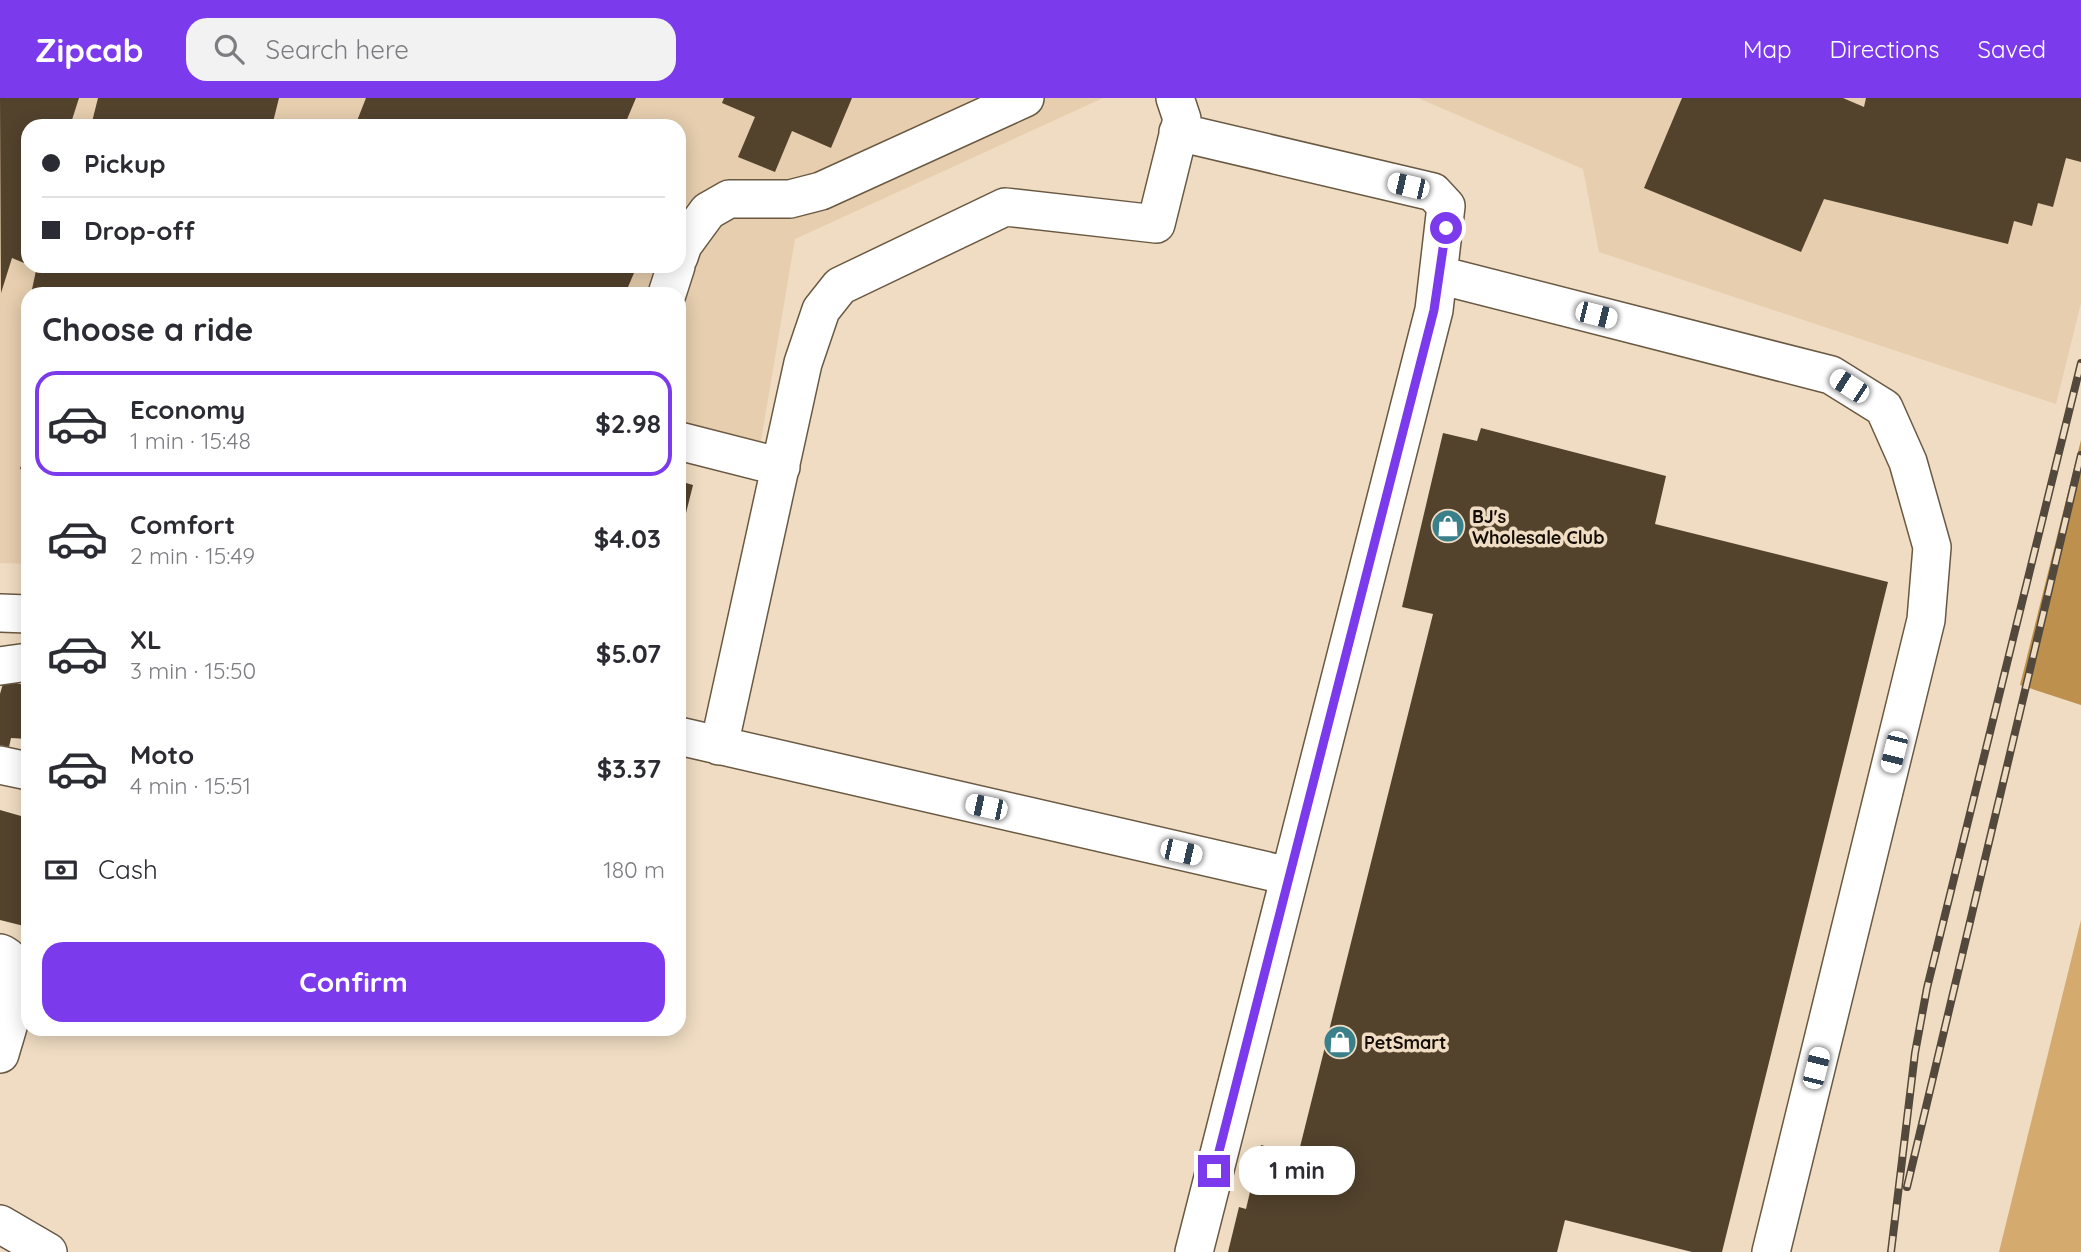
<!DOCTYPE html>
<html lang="en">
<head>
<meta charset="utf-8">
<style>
  :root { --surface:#fff; --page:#f2f2f3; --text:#2b2b33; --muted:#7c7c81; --line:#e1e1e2; --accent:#7c3aed }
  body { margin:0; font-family:Quicksand,sans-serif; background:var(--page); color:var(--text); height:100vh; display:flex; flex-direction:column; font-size:26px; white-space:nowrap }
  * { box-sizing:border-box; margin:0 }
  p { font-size:23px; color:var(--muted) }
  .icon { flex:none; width:38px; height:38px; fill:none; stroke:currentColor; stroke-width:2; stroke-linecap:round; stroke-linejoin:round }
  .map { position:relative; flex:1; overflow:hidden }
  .side { position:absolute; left:21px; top:189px; width:665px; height:749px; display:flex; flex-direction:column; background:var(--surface); border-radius:21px; box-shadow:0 4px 18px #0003 }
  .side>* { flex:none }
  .top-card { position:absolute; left:21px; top:21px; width:665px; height:154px; border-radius:21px; box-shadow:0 4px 18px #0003; display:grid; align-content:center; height:154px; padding:0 21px; background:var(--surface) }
  .end { position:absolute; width:32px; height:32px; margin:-16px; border:9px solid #7c3aed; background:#fff; box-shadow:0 0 0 4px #fff }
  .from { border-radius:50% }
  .bubble { position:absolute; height:49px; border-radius:21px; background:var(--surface); box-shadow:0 4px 18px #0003; font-size:23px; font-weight:700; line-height:49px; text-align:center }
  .car { position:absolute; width:21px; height:42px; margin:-21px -10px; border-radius:9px; box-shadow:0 0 5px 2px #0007; background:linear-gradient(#fff 24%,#345 0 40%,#fff 0 76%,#345 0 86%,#fff 0) }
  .top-card b { display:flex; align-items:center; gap:24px; height:66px; font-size:26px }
  .top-card b+b { border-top:2px solid var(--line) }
  .top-card i { width:18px; height:18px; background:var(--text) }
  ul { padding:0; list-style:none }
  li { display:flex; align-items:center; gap:21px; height:105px; margin:0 14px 10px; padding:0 7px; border:4px solid transparent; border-radius:21px }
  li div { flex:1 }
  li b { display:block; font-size:26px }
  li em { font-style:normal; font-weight:700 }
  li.active { border-color:var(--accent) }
  li>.icon { width:63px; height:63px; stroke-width:1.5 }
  h2 { padding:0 21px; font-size:32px; line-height:84px }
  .pay { display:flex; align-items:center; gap:18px; height:77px; padding:0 21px; font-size:26px }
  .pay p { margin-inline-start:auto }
  .action { display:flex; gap:14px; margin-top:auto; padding:14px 21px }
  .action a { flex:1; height:80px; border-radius:21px; background:var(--accent); color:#fff; font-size:28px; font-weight:700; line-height:80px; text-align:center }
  header { display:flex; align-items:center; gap:42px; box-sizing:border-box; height:98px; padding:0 35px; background:var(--accent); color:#fff }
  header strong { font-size:33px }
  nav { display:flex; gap:38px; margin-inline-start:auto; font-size:24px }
  .search { width:490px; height:63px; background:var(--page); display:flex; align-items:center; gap:18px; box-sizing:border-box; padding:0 24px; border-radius:21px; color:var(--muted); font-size:26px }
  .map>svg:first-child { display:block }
  .built { fill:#e6ceae; fill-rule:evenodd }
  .green { fill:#d4aa6f }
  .forest { fill:#bd904d }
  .building { fill:#53432d }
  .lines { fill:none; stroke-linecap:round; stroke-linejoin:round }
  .minor-casing { stroke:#6a5942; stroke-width:40 }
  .minor { stroke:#fff; stroke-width:37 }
  .rail-casing { stroke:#52483b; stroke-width:8 }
  .rail { stroke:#efdcc2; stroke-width:5; stroke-dasharray:16; stroke-linecap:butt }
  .route { stroke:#7c3aed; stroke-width:9 }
  .labels { text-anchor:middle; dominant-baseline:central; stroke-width:7; stroke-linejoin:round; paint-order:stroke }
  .poi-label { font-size:18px; font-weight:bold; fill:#120c04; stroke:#efdcc2; text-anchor:start }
</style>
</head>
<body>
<header>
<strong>Zipcab</strong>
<div class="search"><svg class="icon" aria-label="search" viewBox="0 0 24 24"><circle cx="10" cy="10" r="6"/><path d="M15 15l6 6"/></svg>Search here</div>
<nav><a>Map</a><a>Directions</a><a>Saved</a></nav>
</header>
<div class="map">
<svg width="2081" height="1154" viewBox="0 0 2081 1154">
  <rect width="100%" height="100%" fill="#efdcc2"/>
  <path class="built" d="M0,0h1103l-308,141 -36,213 -80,-20v-138h-651v270l-28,-1zM28,28h651v140h-651z
    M1418,0h663v205l-25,101 -457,-152 -16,-83z"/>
  <path class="green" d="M2081,822v332h-82z"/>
  <path class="forest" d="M2081,342v265l-61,-20z"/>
  <path class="building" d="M0,0h79l-9,28h-42v126l-4,11 -12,-5 -11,35z
    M98,0h181l-7,28h-181z
    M366,0h270l-11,26 4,2h-274z
    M724,0h128l-21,50 -39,-17 -17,41 -37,-15 17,-40 -33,-14z
    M1682,0h161l21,9 2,-9h215v64l-15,-4 -13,49 -15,-4 -6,23 -18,-5 -6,23 -184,-45 -23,53 -157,-64z
    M37,168h600l-12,28h-419l-20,-4 -1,4h-154z
    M1481,330l185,48 -11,48 233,58 -166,670h-30l-127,-32 -8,32h-329l11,-45 7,2 15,-64 37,10 135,-541 -31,-7 41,-174 34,8z
    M28,343v30l-8,-2z
    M679,383l14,4 -13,52h-1z
    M4,582l24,6v53l-17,-1 -2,9 -9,-2v-51z
    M0,712l28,8v109l-28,-7z"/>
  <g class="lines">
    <defs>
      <path id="minor" d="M1178,34l255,60 13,14 -12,104 -240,942
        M679,159l4,-12 25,-34 21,-12h61l31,-8 204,-93
        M1439,177l392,100 53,33 24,54 24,85 -6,73 -155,632
        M667,196l9,-28
        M679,343l102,26
        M0,515l28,1
        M0,568l28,-4
        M679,638l610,140
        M719,648l84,-383 18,-53 19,-24 165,-79 151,17 26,-105 -7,-21
        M0,667l28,6
        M0,855c33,12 6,77 0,101
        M0,1126l48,28"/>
    </defs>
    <use href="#minor" class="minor-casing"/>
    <use href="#minor" class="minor"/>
    <defs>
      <path id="rail" d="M1907,1089l174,-732
        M1891,1154l24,-199 12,-65 154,-625"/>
    </defs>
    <use href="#rail" class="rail-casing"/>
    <use href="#rail" class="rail"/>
  </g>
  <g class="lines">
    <path class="route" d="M1214,1073l220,-861 12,-82"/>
  </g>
  <defs>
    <symbol id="shop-disc" viewBox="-11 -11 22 22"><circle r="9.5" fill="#3a808b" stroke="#efdcc2"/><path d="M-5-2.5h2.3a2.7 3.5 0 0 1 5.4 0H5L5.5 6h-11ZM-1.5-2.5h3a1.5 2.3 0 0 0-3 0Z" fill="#fff"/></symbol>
  </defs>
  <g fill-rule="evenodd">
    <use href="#shop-disc" x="1429" y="409" width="38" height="38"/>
    <use href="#shop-disc" x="1321" y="925" width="38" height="38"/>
  </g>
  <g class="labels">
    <g class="poi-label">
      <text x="1472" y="418">BJ's<tspan x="1472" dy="21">Wholesale Club</tspan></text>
      <text x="1364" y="944">PetSmart</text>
    </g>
  </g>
</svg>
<i class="end from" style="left:1446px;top:130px"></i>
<i class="end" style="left:1214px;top:1073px"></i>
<div class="bubble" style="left:1239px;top:1048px;width:116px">1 min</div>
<i class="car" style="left:1408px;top:88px;rotate:283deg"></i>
<i class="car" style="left:1596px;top:217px;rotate:104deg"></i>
<i class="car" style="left:1849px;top:288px;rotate:303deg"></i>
<i class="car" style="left:1894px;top:654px;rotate:194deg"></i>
<i class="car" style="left:986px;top:709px;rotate:282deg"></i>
<i class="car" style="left:1181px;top:754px;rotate:103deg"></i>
<i class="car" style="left:1816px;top:970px;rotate:14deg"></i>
<div class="top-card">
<b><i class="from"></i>Pickup</b>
<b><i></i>Drop-off</b>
</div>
<section class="side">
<h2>Choose a ride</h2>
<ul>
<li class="active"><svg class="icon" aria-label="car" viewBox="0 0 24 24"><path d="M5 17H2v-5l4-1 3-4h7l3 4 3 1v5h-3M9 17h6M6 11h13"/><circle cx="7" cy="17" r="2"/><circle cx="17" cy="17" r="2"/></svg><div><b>Economy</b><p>1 min · 15:48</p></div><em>$2.98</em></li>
<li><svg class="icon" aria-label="car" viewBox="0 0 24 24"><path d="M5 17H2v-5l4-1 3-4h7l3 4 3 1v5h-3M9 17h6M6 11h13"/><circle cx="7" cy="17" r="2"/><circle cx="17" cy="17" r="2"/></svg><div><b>Comfort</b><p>2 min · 15:49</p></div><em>$4.03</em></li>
<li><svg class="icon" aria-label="car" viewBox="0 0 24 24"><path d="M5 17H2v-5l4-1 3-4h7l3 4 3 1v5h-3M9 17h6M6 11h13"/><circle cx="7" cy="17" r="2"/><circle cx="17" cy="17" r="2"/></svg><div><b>XL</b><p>3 min · 15:50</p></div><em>$5.07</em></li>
<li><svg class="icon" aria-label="car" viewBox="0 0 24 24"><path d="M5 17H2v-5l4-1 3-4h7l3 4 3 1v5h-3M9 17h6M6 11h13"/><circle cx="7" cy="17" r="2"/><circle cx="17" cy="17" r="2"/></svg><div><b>Moto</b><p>4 min · 15:51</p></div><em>$3.37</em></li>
</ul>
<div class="pay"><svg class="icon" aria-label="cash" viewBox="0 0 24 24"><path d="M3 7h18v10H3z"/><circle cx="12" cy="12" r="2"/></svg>Cash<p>180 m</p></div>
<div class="action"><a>Confirm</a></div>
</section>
</div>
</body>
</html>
